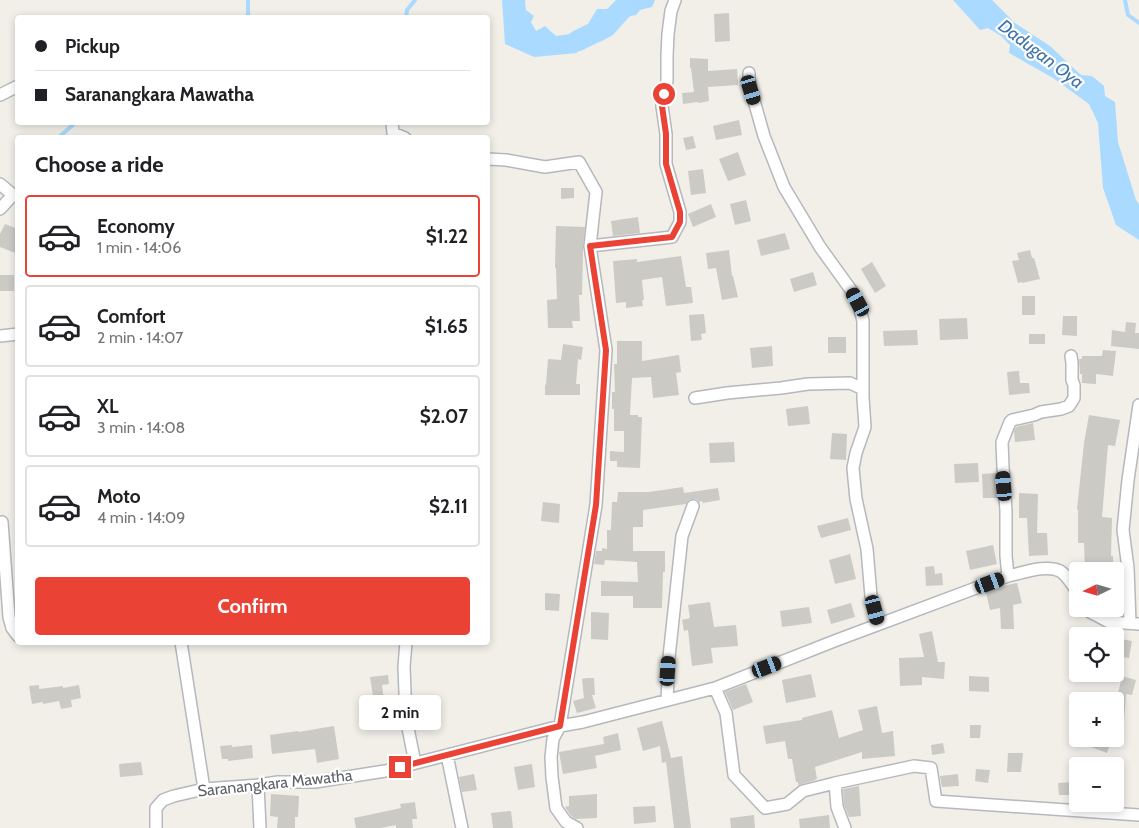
<!DOCTYPE html>
<html lang="en">
<head>
<meta charset="utf-8">
<style>
  :root { --surface:#fff; --page:#f2f2f2; --text:#202124; --muted:#757577; --line:#e0e0e0; --accent:#ea4335 }
  body { margin:0; font-family:Cabin,sans-serif; background:var(--page); color:var(--text); height:100vh; display:flex; flex-direction:column; font-size:19px; white-space:nowrap }
  * { box-sizing:border-box; margin:0 }
  p { font-size:16px; color:var(--muted) }
  .icon { flex:none; width:28px; height:28px; fill:none; stroke:currentColor; stroke-width:2; stroke-linecap:round; stroke-linejoin:round }
  .map { position:relative; flex:1; overflow:hidden }
  .details { position:absolute; left:15px; top:135px; width:475px; height:510px; display:flex; flex-direction:column; background:var(--surface); border-radius:5px; box-shadow:0 2px 8px #0003 }
  .details>* { flex:none }
  .top-card { position:absolute; left:15px; top:15px; width:475px; height:110px; border-radius:5px; box-shadow:0 2px 8px #0003; display:grid; align-content:center; height:110px; padding:0 20px; background:var(--surface) }
  .needle { width:32px; rotate:265deg }
  .tools { position:absolute; left:1069px; top:562px; display:grid; gap:10px }
  .tools a { display:grid; place-items:center; width:55px; height:55px; border-radius:5px; background:var(--surface); box-shadow:0 2px 8px #0003; font-size:25px }
  .end { position:absolute; width:22px; height:22px; margin:-11px; border:6px solid #ea4335; background:#fff; box-shadow:0 0 0 2px #fff }
  .from { border-radius:50% }
  .bubble { position:absolute; height:35px; border-radius:5px; background:var(--surface); box-shadow:0 2px 8px #0003; font-size:16px; font-weight:800; line-height:35px; text-align:center }
  .car { position:absolute; width:15px; height:30px; margin:-15px -8px; border-radius:6px; box-shadow:0 0 4px 1px #0007; background:linear-gradient(#222 24%,#8ab4d8 0 40%,#222 0 76%,#8ab4d8 0 86%,#222 0) }
  .top-card b { display:flex; align-items:center; gap:18px; height:48px; font-size:19px }
  .top-card b+b { border-top:1px solid var(--line) }
  .top-card i { width:12px; height:12px; background:var(--text) }
  ul { padding:0; list-style:none }
  li { display:flex; align-items:center; gap:15px; height:82px; margin:0 10px 8px; padding:0 10px; border:2px solid var(--line); border-radius:5px }
  li div { flex:1 }
  li b { display:block; font-size:19px }
  li em { font-style:normal; font-weight:800 }
  li.on { border-color:var(--accent) }
  li>.icon { width:45px; height:45px; stroke-width:1.5 }
  h2 { padding:0 20px; font-size:22px; line-height:60px }
  .button { display:flex; gap:10px; margin-top:auto; padding:10px 20px }
  .button a { flex:1; height:58px; border-radius:5px; background:var(--accent); color:#fff; font-size:20px; font-weight:800; line-height:58px; text-align:center }
  .map>svg:first-child { display:block }
  .water { fill:#aadaff }
  .lines { fill:none; stroke-linecap:round; stroke-linejoin:round }
  .stream { stroke:#aadaff; stroke-width:4 }
  .river { stroke:#aadaff; stroke-width:21 }
  .building { fill:#cccac5 }
  .street-casing { stroke:#b5b8bc; stroke-width:14 }
  .street { stroke:#fff; stroke-width:11 }
  .route { stroke:#ea4335; stroke-width:6 }
  .labels { text-anchor:middle; dominant-baseline:central; stroke-width:4.5; stroke-linejoin:round; paint-order:stroke }
  .street-label { font-size:16px; fill:#5f6368; stroke:#fff }
  .water-label { font-size:18px; font-style:italic; fill:#4174aa; stroke:#fff }
</style>
</head>
<body>
<div class="map">
<svg width="1139" height="828" viewBox="0 0 1139 828">
  <rect width="100%" height="100%" fill="#f1efe8"/>
  <path class="water" d="M502,0h24l-1,1 1,9 8,6 -3,6 5,9 9,-5 11,10 15,-2 17,-10 9,-15h10l10,-9h38l-3,7 -12,3 -4,5 -26,5 -7,6 1,14 -5,2 -6,-5 -13,5 -3,11 -43,4 -29,-13z
    M953,0h39l23,23 35,23 31,29 11,1 12,10 1,10 10,6 3,40 18,58 3,4v36l-23,-15 -13,-37 -5,-65 -9,-19 -36,-26 -44,-25 1,-8 -9,-9 -13,-8 -8,2z"/>
  <g class="lines">
    <path class="stream" d="M1125,0l3,15 11,8
      M245,18l3,-3v-15
      M406,18l1,-8 8,-10
      M58,138l18,-16"/>
    <path class="river" d="M577,41l29,-14 24,-27"/>
  </g>
  <path class="building" d="M729,13l1,28 -15,1 -1,-28z
    M690,58l18,1v12l29,-2 1,16 -30,2 1,14 -10,2 -1,-1 -15,2 -1,-11 12,-1 -3,-24h-1z
    M739,120l3,15 -26,5 -3,-14z
    M693,136l3,12 -10,2 -3,-12z
    M738,152l8,23 -18,6 -9,-22z
    M703,169l3,24 -15,2 -3,-24z
    M561,188h13v10l-13,1z
    M746,200l5,21 -16,4 -5,-21z
    M711,204l5,13 -23,10 -5,-13z
    M638,217l2,16 -27,3 -2,-15z
    M5,224l13,5v25l-18,-7v-13z
    M556,226l29,1 -2,18v7l-1,43h-3l1,26h-8l1,7h-25l-1,-28 10,-1 -1,-31h-1z
    M785,233l5,16 -29,7 -4,-16z
    M729,250l3,26h1l5,21 -16,3 -6,-32 -8,1 -2,-16z
    M1030,250l2,8h2l6,21 -18,4v-1l-4,1 -6,-22 7,-1 -2,-7z
    M681,256l5,31h5l2,16 -27,3 -4,-29 -20,3 2,20h-2l1,6 -17,2v-6l-10,1 -3,-42 24,-2v3z
    M872,262l14,24 -11,7 -14,-24z
    M813,272l4,13 -23,7 -4,-13z
    M0,275h14v16h-14z
    M1022,296h13v19h-13z
    M704,314l2,19 -5,1 1,6 -11,1 -2,-26z
    M1063,316h14v20l-15,-1z
    M967,318l1,21 -28,1 -1,-21z
    M1126,322l10,1 -1,10h4v16l-28,-3 1,-16 13,2z
    M917,330l1,15 -34,1 -1,-15z
    M1029,334h16v10h-16z
    M828,337h18v16h-18z
    M617,341h25v20l37,-6 2,17 -5,1 3,22 -26,3 -2,-21 -19,1 -2,37h8v2h4l-2,51 -23,-1v-6h-7v-10l14,1v-21h-10v-22h-2v-17h3l-1,-28h3z
    M563,344l20,3 -2,13 -3,-1 -2,25h4v11h-35v-11l1,1 2,-26 13,1z
    M772,346l1,20 -21,2 -2,-20z
    M1103,350l13,1 -3,25 -17,-2v10l-14,-1v-9h-2l-1,-15h3v-3h20z
    M1019,371l1,12h9l1,10 -21,2 -2,-23z
    M808,406l2,18 -22,2 -2,-17z
    M1089,415l31,5 -5,26 -7,-1 -6,72 10,1 -1,38h2v15h-28l-1,-28h-6v-33l-1,-1 7,-66z
    M1033,423l2,17 -20,2 -1,-11 2,-4z
    M832,433l15,1 -1,26 -16,-1z
    M734,442l1,20 -25,1 -1,-20z
    M978,463l1,19 -24,1 -1,-19z
    M996,473l1,25h-14l-1,-24z
    M683,487l1,6 34,-5 2,12 -17,3 -1,-2 -3,1 -3,-3h-4l-3,1 -3,4 -43,6v17h-10v24h32v21h-2l-1,36h-29v-12h-32v-15l37,1 -1,-20 -32,-2 -1,5 -10,-1 2,-13h6v-3l5,1v-19h4l1,-28h5l1,-10h31z
    M1019,493l19,1 -1,39h10l1,22 -19,1 -2,-38h-8z
    M543,502l17,2 -1,19 -18,-2z
    M848,518l3,12 -30,8 -4,-12z
    M993,545l4,19 -27,6 -4,-19z
    M850,554l6,25 -21,5 -6,-24z
    M934,566l1,8 7,-1 1,12 -17,1 -1,-19z
    M1017,583l5,20 -9,2 1,24h-13l-1,-21 -10,2 -4,-18 17,-6z
    M545,593l15,1 -1,17 -14,-1z
    M710,602l4,25 22,-2 2,21 -27,2 2,15 -21,3 -4,-36 -4,1 -2,-11 8,-2 -2,-13z
    M851,603l4,14 -24,7 -4,-14z
    M809,607l3,16 -30,4 -2,-16z
    M591,612l18,1 -1,27 -17,-1z
    M932,631l6,31h7l-1,17 -22,-2v8l-22,1 -1,-28 25,-1 -5,-23z
    M1115,638l17,3 -3,17 -14,-2z
    M811,674l5,23 -30,6 -4,-23z
    M388,675l1,9 -7,1 3,25 -9,2v-5l-5,1 -1,-11 3,-1 -3,-19z
    M969,676l20,1v15l-20,-1z
    M1122,676l14,4 -4,15 -6,-1 -2,28 -9,-1v-19h1z
    M587,678h7l1,17h-3l4,13 -19,5 -4,-12 11,-3 -2,-19z
    M746,684l7,18 -20,8 -8,-18z
    M39,685v4l24,-3v2l16,-3 2,13 -10,2 1,7 -11,2 -2,-8 -16,3v-2l-11,2 -3,-18z
    M434,703l2,10 -23,2v-10z
    M877,706l5,27 11,-2 2,25 -33,3v-7l-47,15 2,12h-2l1,1 -18,5v-3h-2l-4,-23h-4l-3,-18 -19,3 -3,-18 39,-6v-2l30,-8 7,28 24,-8 -5,-20z
    M662,721l9,37 11,-2 9,72h-17l-8,-66 -4,1 -2,-17 -17,5 -6,-23z
    M970,725h11l-1,13h-10z
    M334,726l5,33 -22,4 -2,-14 -43,5 -2,-19 28,-4v1z
    M618,733l3,17 -26,6 2,12 -34,6 -4,-22 45,-8 -1,-7z
    M1072,739h31l8,3 -4,11 -35,-13z
    M943,743l2,10 -13,2 -1,-10z
    M232,745v2l20,-2 1,13 -25,3v-2h-6l-2,-13z
    M1008,753h15l-2,19h-14z
    M141,762l2,13 -23,2 -1,-13z
    M532,764l3,23 -17,3 -4,-23z
    M976,769l14,1 -2,13 -13,-2z
    M474,774l3,16 -15,2 -3,-15z
    M958,774l1,12 -17,1 -2,-11z
    M1071,782v13h-12l-1,-12z
    M859,786l2,30 -12,1 -5,-12 -1,-16z
    M271,794l28,2 -1,21h-3v11h-18l1,-11 -8,-1z
    M597,794v24l-21,1 -5,-3 -6,-9 4,-1v-10z
    M415,802l2,17h-5l1,9h-17v-3l-15,3h-25l-2,-10 47,-10 -1,-4z
    M655,806l1,16 -22,2 -1,-17z
    M511,811l2,17h-20l-2,-15z
    M754,815l1,13h-24l-1,-10z
    M829,815l1,13h-30l-1,-9z"/>
  <g class="lines">
    <defs>
      <path id="street" d="M749,73v5l2,12 13,46 20,51 36,60 31,43 7,12 5,19v77l2,29 -9,26 -3,15 3,31 11,50 4,47 8,28
        M0,95l18,-9
        M392,122l1,11 12,5
        M488,159l18,1 39,7 34,-5 17,30 -6,54
        M0,184l13,11
        M0,209l13,-14h5
        M0,336l18,-2
        M695,398l32,-5 54,-5 27,-4 42,-1 13,6
        M2,522l7,95 3,11 6,8
        M1008,576l-2,-20v-45l-3,-44 -1,-25 8,-20 2,-2 22,-5 7,-3 20,-3 8,-3 5,-8v-13l-2,-5v-17l-1,-7
        M1088,609l2,3 19,10 30,2
        M1130,623l-2,-55 -5,-38 5,-50 11,-75
        M181,642l23,147
        M406,642l-2,25 2,51 9,45
        M715,688l11,25 8,62 31,33 22,-4 16,-13 32,-8 2,24 8,21
        M667,700l2,-43 13,-121 11,-30
        M447,755l15,73
        M835,783l79,-17 17,2 5,33 203,14
        M258,785l2,43
        M156,828v-20l7,-8 11,-4 30,-7 54,-4 20,-3h37l70,-11 175,-45 23,-4 132,-34 122,-48 171,-64c15,-3 38,-12 52,-5 8,5 13,15 18,22
        M577,828l-11,-6 -10,-14 -4,-31 -1,-20 2,-18 7,-13 36,-221 10,-155 -16,-104 82,-9 8,-15v-10l-14,-48v-30l-4,-28 5,-25v-25l1,-22 3,-23 4,-11"/>
    </defs>
    <use href="#street" class="street-casing"/>
    <use href="#street" class="street"/>
  </g>
  <g class="lines">
    <path class="route" d="M400,767l160,-41 36,-221 5,-78 5,-77 -16,-104 82,-9 8,-15v-10l-14,-48v-30l-4,-28 2,-12"/>
  </g>
  <g class="labels">
    <g class="street-label">
      <text transform="translate(275 783) rotate(-6)">Saranangkara Mawatha</text>
    </g>
    <g class="water-label">
      <text transform="translate(1041 54) rotate(37)">Dadugan Oya</text>
    </g>
  </g>
</svg>
<div class="tools">
<a><svg class="needle" viewBox="-14 -14 28 28"><path d="M0-13l5 13h-10z" fill="#e53935"/><path d="M0 13l5-13h-10z" fill="#757577"/></svg></a>
<a><svg class="icon" aria-label="locate" viewBox="0 0 24 24"><circle cx="12" cy="12" r="6"/><path d="M12 2v4M12 18v4M2 12h4M18 12h4"/></svg></a>
<a>+</a>
<a>−</a>
</div>
<i class="end from" style="left:664px;top:94px"></i>
<i class="end" style="left:400px;top:767px"></i>
<div class="bubble" style="left:359px;top:695px;width:82px">2 min</div>
<i class="car" style="left:751px;top:90px;rotate:163deg"></i>
<i class="car" style="left:858px;top:302px;rotate:331deg"></i>
<i class="car" style="left:1004px;top:486px;rotate:355deg"></i>
<i class="car" style="left:990px;top:583px;rotate:70deg"></i>
<i class="car" style="left:875px;top:610px;rotate:165deg"></i>
<i class="car" style="left:767px;top:667px;rotate:69deg"></i>
<i class="car" style="left:668px;top:671px;rotate:4deg"></i>
<div class="top-card">
<b><i class="from"></i>Pickup</b>
<b><i></i>Saranangkara Mawatha</b>
</div>
<section class="details">
<h2>Choose a ride</h2>
<ul>
<li class="on"><svg class="icon" aria-label="car" viewBox="0 0 24 24"><path d="M5 17H2v-5l4-1 3-4h7l3 4 3 1v5h-3M9 17h6M6 11h13"/><circle cx="7" cy="17" r="2"/><circle cx="17" cy="17" r="2"/></svg><div><b>Economy</b><p>1 min · 14:06</p></div><em>$1.22</em></li>
<li><svg class="icon" aria-label="car" viewBox="0 0 24 24"><path d="M5 17H2v-5l4-1 3-4h7l3 4 3 1v5h-3M9 17h6M6 11h13"/><circle cx="7" cy="17" r="2"/><circle cx="17" cy="17" r="2"/></svg><div><b>Comfort</b><p>2 min · 14:07</p></div><em>$1.65</em></li>
<li><svg class="icon" aria-label="car" viewBox="0 0 24 24"><path d="M5 17H2v-5l4-1 3-4h7l3 4 3 1v5h-3M9 17h6M6 11h13"/><circle cx="7" cy="17" r="2"/><circle cx="17" cy="17" r="2"/></svg><div><b>XL</b><p>3 min · 14:08</p></div><em>$2.07</em></li>
<li><svg class="icon" aria-label="car" viewBox="0 0 24 24"><path d="M5 17H2v-5l4-1 3-4h7l3 4 3 1v5h-3M9 17h6M6 11h13"/><circle cx="7" cy="17" r="2"/><circle cx="17" cy="17" r="2"/></svg><div><b>Moto</b><p>4 min · 14:09</p></div><em>$2.11</em></li>
</ul>
<div class="button"><a>Confirm</a></div>
</section>
</div>
</body>
</html>
